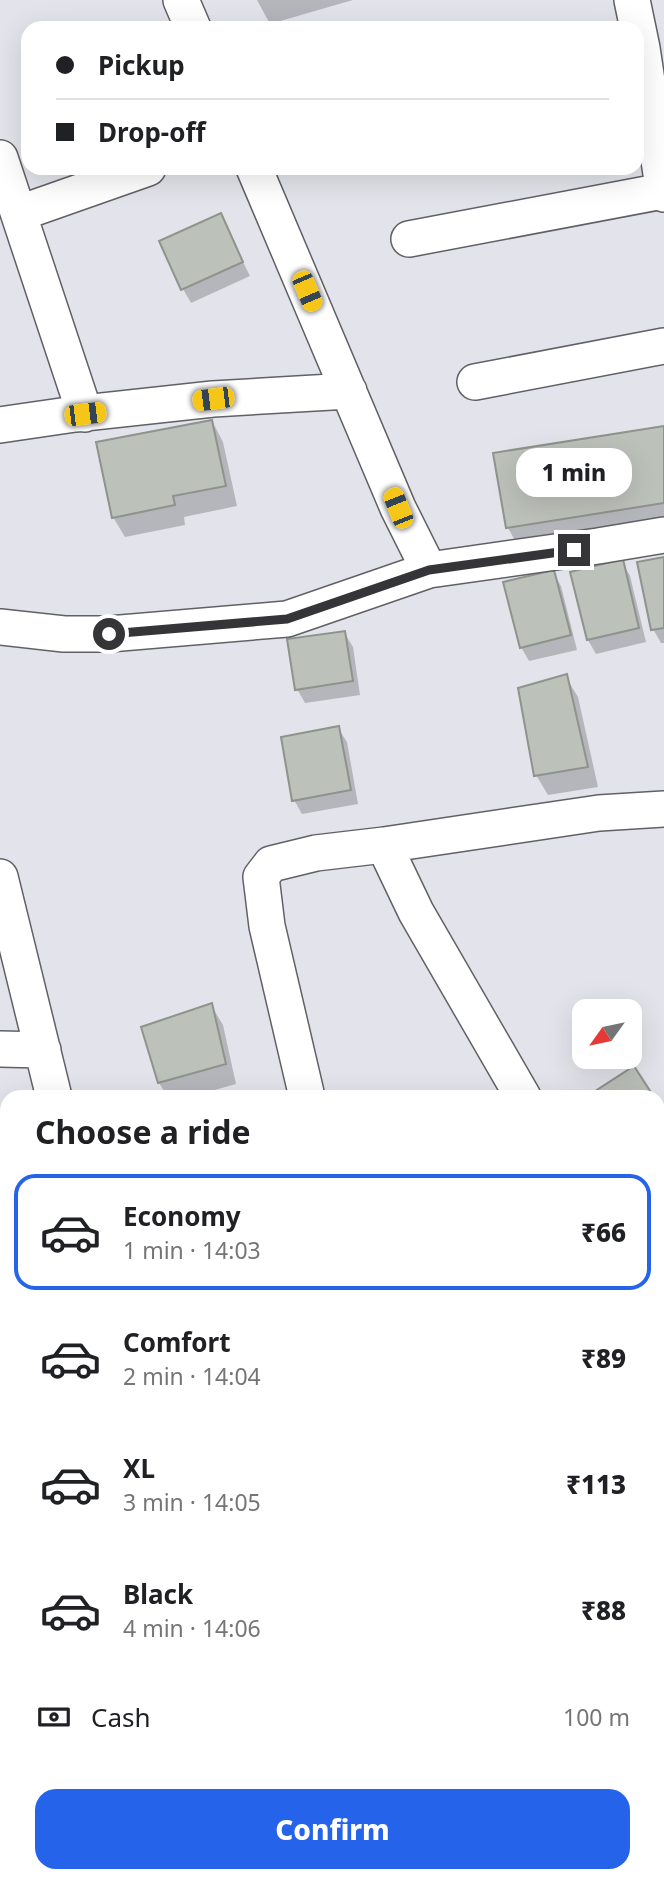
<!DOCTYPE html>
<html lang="en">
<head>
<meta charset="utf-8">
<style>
  :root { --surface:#fff; --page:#f6f6f6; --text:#202124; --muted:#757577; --line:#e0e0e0; --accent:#2563eb }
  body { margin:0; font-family:"Noto Sans",sans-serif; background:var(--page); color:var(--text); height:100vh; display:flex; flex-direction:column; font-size:26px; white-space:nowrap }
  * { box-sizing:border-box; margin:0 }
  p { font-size:23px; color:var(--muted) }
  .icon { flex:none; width:38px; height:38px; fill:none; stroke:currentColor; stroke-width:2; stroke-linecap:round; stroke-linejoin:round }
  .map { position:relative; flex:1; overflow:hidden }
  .panel { position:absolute; left:0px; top:1090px; width:665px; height:793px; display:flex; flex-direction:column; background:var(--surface); border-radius:21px 21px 0 0; box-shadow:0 7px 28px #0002 }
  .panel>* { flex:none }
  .guide { position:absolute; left:21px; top:21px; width:623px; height:154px; border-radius:21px; box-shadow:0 7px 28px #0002; display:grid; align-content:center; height:154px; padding:0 35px; background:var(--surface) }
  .needle { width:46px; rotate:237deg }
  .buttons { position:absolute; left:572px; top:999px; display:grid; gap:14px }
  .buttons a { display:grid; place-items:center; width:70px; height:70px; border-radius:14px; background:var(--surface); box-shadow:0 7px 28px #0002; font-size:35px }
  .end { position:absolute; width:32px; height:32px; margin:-16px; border:9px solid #353538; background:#fff; box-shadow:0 0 0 4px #fff }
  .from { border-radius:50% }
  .bubble { position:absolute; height:49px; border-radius:21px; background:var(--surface); box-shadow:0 7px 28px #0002; font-size:23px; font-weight:800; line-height:49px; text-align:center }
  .car { position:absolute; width:21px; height:42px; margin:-21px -10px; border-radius:9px; box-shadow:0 0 5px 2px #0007; background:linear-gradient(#f5c518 24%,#345 0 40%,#f5c518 0 76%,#345 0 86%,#f5c518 0) }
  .guide b { display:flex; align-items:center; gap:24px; height:66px; font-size:26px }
  .guide b+b { border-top:2px solid var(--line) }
  .guide i { width:18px; height:18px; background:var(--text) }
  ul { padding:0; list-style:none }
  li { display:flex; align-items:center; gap:21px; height:116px; margin:0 14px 10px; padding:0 21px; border:4px solid transparent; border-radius:21px }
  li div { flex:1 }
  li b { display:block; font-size:26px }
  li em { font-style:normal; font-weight:800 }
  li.current { border-color:var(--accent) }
  li>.icon { width:63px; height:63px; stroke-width:1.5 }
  h2 { padding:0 35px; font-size:32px; line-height:84px }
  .pay { display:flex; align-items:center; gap:18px; height:77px; padding:0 35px; font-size:26px }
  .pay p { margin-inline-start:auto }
  .action { display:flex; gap:14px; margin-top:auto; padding:14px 35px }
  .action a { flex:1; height:80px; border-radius:21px; background:var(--accent); color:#fff; font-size:28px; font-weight:800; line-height:80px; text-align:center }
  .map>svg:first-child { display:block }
  .shadow { fill:#0003 }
  .building { fill:#bcc1ba; stroke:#8e938c; stroke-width:2 }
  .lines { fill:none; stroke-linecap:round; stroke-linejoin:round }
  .minor-casing { stroke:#606066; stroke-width:38 }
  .tertiary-casing { stroke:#606066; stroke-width:42 }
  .minor { stroke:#fff; stroke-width:35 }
  .tertiary { stroke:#fff; stroke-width:38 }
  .route { stroke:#353538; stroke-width:9 }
</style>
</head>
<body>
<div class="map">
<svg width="664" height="1882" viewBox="0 0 664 1882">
  <rect width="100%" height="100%" fill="#e3e3eb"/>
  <path class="shadow" d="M257,0h96l-83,24z
    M220,215l30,61 -59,27 -8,-14z
    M212,421l11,21 14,64 -53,11 1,8 -60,12 -12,-20z
    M664,429v101l-142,23 -14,-25 -13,-73z
    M664,558v85h-3l-8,-14z
    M622,561l8,15 16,66 -50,12 -8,-14 -16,-67z
    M553,572l8,14 16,64 -48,11 -8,-14z
    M344,632l9,15 7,48 -55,8 -8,-14z
    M566,677l12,20 20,90 -50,8 -12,-20z
    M338,728l9,14 11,62 -56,10 -8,-14z
    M211,1005l12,20 13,59 -46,13h-22l-9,-14z
    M658,1107l6,9v30l-6,3z
    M664,1182v50l-6,5v-51z
    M664,1431v122l-6,-10v-110z"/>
  <path class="building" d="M221,213l22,49 -62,28 -22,-49z
    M212,420l14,66 -53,10 2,9 -63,13 -16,-76z
    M664,426v77l-158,25 -13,-75z
    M664,557v71l-13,2 -14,-68z
    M623,559l16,69 -52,12 -17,-68z
    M554,570l17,65 -51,13 -17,-66z
    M345,631l8,50 -58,9 -8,-51z
    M567,674l21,93 -54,9 -16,-88z
    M339,726l12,64 -59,11 -11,-64z
    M212,1003l14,61 -68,19 -17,-56z
    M634,1066l20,31h-68z
    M664,1179v34l-6,4v-33z
    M664,1256v44l-6,-9v-31z
    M664,1427v112l-6,3v-111z
    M7,1730v75l-7,-10v-60z
    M344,1876h90l3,6h-91z"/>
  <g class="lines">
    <defs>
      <path id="minor" d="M181,0l12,28
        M632,0l10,48 22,146
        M0,158l85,256
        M254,168l144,340 31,62
        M20,213l128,-45
        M409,239l254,-48
        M475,382l189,-36
        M0,425l75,-11 138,-15 136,-8
        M0,627l64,7h45l178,-15 142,-49 169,-24 66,-11
        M384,845l32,67 107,185
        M0,877l54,220
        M0,1049l43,1
        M307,1097l-40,-171 -6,-49 10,-13 45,-11 68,-8 215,-32 65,-4
        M658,1142l6,-4
        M658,1316l6,9
        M658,1615l6,-4
        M0,1638l7,9
        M500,1876l1,6
        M193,1882l8,-6"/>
      <path id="tertiary" d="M658,1832l6,-4
        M578,1882l9,-6"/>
    </defs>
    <use href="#minor" class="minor-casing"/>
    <use href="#tertiary" class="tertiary-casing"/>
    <use href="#minor" class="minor"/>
    <use href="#tertiary" class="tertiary"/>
  </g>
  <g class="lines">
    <path class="route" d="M109,634l178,-15 142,-49 145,-20"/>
  </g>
</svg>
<div class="buttons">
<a><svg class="needle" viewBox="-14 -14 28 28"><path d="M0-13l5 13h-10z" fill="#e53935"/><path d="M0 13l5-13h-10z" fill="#757577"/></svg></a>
</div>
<i class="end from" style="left:109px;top:634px"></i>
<i class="end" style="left:574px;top:550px"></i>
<div class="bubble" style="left:516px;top:448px;width:116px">1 min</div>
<i class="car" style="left:307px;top:291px;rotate:157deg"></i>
<i class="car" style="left:213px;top:399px;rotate:263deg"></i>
<i class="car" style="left:85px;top:414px;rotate:83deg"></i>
<i class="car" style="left:398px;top:508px;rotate:338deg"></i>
<div class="guide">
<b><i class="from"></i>Pickup</b>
<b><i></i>Drop-off</b>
</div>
<section class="panel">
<h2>Choose a ride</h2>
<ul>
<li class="current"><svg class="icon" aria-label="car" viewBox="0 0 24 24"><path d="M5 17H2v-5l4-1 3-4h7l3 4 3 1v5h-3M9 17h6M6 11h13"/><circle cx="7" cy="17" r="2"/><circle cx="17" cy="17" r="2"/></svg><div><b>Economy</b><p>1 min · 14:03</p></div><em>₹66</em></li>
<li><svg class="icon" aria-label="car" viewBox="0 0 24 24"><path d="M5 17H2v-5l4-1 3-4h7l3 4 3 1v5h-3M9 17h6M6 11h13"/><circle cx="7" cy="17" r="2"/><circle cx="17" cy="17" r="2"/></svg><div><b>Comfort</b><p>2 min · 14:04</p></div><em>₹89</em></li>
<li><svg class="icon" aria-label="car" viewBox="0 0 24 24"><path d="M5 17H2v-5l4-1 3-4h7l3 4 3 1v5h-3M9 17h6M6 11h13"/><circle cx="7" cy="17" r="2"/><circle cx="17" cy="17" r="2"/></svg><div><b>XL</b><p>3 min · 14:05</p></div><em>₹113</em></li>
<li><svg class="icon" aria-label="car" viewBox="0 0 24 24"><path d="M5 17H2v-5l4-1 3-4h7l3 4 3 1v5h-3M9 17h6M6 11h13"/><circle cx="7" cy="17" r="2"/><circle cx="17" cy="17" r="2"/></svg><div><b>Black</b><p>4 min · 14:06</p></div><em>₹88</em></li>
</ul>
<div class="pay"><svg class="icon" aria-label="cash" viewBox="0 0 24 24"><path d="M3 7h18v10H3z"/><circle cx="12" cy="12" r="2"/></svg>Cash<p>100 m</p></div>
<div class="action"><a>Confirm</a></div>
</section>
</div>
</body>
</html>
